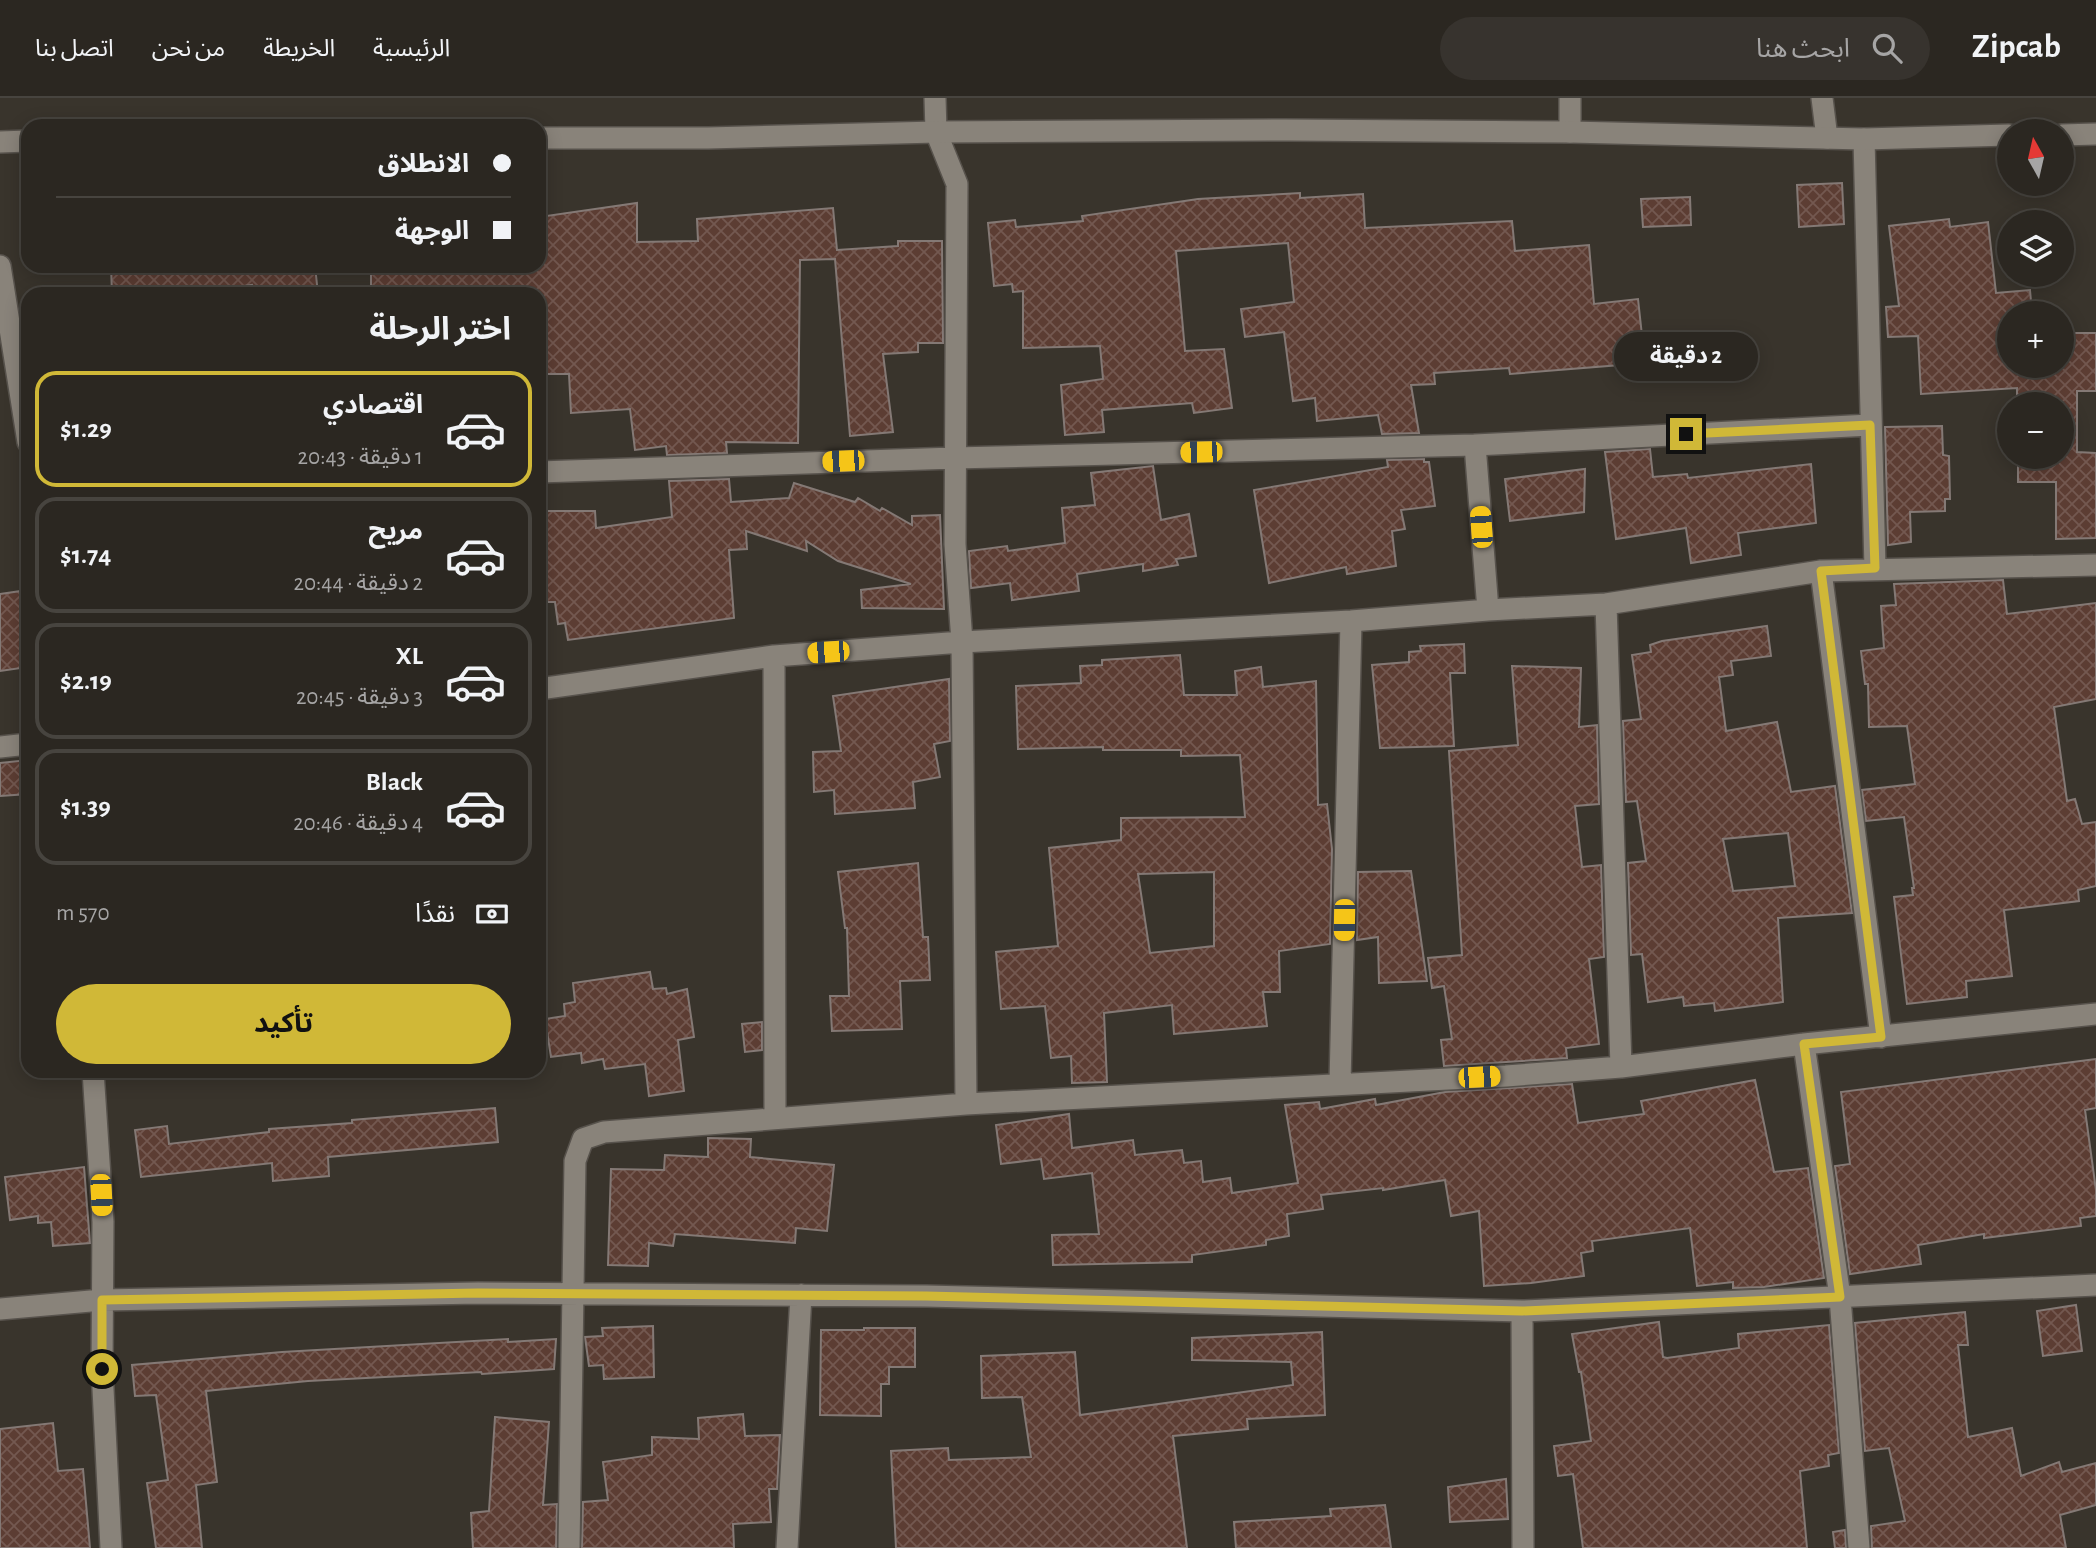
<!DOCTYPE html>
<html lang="ar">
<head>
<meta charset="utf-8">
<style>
  :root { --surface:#2b2721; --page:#37332e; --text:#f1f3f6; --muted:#a6a5a5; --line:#47443f; --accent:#d0b837 }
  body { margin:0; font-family:"Alegreya Sans","Noto Sans Arabic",sans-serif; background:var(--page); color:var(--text); direction:rtl; height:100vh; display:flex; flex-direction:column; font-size:26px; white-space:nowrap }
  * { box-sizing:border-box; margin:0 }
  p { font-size:23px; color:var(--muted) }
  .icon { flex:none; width:38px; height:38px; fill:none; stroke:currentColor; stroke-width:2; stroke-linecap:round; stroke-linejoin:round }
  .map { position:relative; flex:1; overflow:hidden; direction:ltr }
  .sheet { position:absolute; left:21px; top:189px; width:525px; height:791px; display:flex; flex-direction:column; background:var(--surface); border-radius:21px; box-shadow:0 4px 18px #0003,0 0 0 2px var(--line); direction:rtl }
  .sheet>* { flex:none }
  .top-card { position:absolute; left:21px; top:21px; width:525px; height:154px; border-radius:21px; box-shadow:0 4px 18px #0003,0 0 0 2px var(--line); direction:rtl; display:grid; align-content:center; height:154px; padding:0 35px; background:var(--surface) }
  .needle { width:46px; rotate:352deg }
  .buttons { position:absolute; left:1997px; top:21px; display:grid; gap:14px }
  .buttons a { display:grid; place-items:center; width:77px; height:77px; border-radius:50%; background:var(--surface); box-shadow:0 4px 18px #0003,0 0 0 2px var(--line); font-size:35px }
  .end { position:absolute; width:32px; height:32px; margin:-16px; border:9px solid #d0b837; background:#111; box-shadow:0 0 0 4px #111 }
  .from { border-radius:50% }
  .bubble { position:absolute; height:49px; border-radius:24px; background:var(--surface); box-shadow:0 4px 18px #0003,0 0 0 2px var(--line); font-size:23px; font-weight:700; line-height:49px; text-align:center; direction:rtl }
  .car { position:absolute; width:21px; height:42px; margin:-21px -10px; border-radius:9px; box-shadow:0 0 5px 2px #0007; background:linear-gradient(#f5c518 24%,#345 0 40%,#f5c518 0 76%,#345 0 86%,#f5c518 0) }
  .top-card b { display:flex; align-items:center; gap:24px; height:66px; font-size:26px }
  .top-card b+b { border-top:2px solid var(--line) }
  .top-card i { width:18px; height:18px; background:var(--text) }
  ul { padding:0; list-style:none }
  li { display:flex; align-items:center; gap:21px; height:116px; margin:0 14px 10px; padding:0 21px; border:4px solid var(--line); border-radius:21px }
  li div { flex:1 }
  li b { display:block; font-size:26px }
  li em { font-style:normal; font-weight:700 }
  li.selected { border-color:var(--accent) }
  li>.icon { width:63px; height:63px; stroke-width:1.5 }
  h2 { padding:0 35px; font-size:32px; line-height:84px }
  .pay { display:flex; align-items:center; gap:18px; height:77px; padding:0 35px; font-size:26px }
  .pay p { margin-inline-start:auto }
  .cta { display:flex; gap:14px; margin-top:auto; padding:14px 35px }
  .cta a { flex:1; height:80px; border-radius:42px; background:var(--accent); color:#111; font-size:28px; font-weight:700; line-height:80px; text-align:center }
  header { display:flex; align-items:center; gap:42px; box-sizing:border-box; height:98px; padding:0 35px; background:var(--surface); border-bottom:2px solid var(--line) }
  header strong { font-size:33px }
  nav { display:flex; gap:38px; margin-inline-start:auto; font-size:24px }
  .search { width:490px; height:63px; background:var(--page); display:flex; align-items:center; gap:18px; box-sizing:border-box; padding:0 24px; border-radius:38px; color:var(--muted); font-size:26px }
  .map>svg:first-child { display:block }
  .building { fill:url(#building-cross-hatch); stroke:#847975; stroke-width:2; fill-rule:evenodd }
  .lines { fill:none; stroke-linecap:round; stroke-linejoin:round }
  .street-casing { stroke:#57524c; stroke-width:24 }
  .secondary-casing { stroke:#57524c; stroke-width:24 }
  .street { stroke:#89837a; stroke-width:21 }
  .secondary { stroke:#89837a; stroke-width:21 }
  .route { stroke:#d0b837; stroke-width:9 }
</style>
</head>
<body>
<header>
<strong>Zipcab</strong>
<div class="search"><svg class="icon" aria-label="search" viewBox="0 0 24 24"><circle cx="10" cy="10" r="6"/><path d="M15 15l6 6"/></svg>ابحث هنا</div>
<nav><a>الرئيسية</a><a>الخريطة</a><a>من نحن</a><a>اتصل بنا</a></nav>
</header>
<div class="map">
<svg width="2096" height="1450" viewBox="0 0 2096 1450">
  <defs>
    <pattern id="building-cross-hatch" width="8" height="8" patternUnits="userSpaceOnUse" patternTransform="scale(1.75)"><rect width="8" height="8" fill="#5c3d33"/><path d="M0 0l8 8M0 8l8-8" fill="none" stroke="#735850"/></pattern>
  </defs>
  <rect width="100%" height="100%" fill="#39342c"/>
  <path class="building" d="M1842,85l2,41 -45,3 -2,-42z
    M1300,95v5l63,-4 2,34 147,-7 3,30 74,-6 5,59 44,-5 7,64 -135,11 -1,-6 -75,5 1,11 -24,1 8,48 -37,1 -4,-19 -61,6 -2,-23 -22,3 -9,-69 -39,5 -4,-28 53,-7 -6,-59 -112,8 9,100 39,-2 8,59 -38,5 -2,-10 -90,7 2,22 -39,3 -4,-50 42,-6 -3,-33 -77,2v-57l-10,1 -1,-8 -18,2 -6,-63 27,-3 1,7 67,-6 -1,-5 116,-17z
    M1690,99l1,28 -48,2 -2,-28z
    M637,105v39l61,-1 -1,-22 136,-11 4,42 61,-4v-5h44l1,102h-25v9l-35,2 10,78 -43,4 -15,-177 -35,1 -2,183 -72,-1 1,11 -60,2 -1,-9 -31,4 -5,-41 -59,4 -2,-39h-30v-80h-168v-27l168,-1v-49z
    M1949,121l1,8 38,-5 8,71 34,-3 2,23h-23v53h53v-33h34v58h-19v61l19,1v85l-40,1v-57h-38v-25h44v-53h-45v-16l-96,6 -3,-58 -30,1 -2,-30 13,-1 -10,-80z
    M111,168h204l3,28h-65l-1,-9 -60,8 -80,1z
    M1942,328l1,29 6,1 1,43h-5v12l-35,1 1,30 -23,3 -3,-118z
    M1650,351l3,28 34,-3 1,4 123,-14 5,59 -78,10 3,22 -50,8 -5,-35 -70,11 -11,-87z
    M1424,361v3h5l6,44 -34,4 4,19 -13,2 4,35 -49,8 -1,-7 -77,16 -15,-93 134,-23 -1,-7z
    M1153,368l8,54 28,-6 7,42 -20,3 2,6 -35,6v-7l-66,10 2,17 -67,9 -2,-17 -39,5 -2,-37 38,-5 1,5 57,-8 -3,-35 33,-3 -4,-32z
    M1585,371l-1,43 -74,9 -5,-42z
    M729,381l2,23 58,-4 5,-15 61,19 3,-4 22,13 2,-3 30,17v-9l28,-1 4,94 -82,-1 -1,-18 50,-6 -73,-23 -32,-20 1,10 -61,-20 1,18 -18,1 5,68 -166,22 -3,-17 -7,1 -3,-22h-16v-91h56l1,17 76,-11 -3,-36z
    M2003,482l4,34 89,-11v96l-42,8 13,94 8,-2 7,25 14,-2v64l-18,4 1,11 -75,9 8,66 -46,5 1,16 -60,7 -13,-107 19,-2 -1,-7h2l-10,-71 -38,4 -4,-31 53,-6 -8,-58 -38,1 -1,-43h-3l-4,-33 23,-3 -3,-42 15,-1 -2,-21z
    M28,492v77l-28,4v-77z
    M1767,528l4,30 -40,5 2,14 -14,2 7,54 51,-9 14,70 44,-6 17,127 -74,5 5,84 -68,9 -1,-8 -30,3 -1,-9 -35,5 -6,-48 -11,1 -3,-92 18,-2 -9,-60 -11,1 -3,-81 18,-2 -9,-64 19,-3 -1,-7 12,-4zM1788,735l7,53 -62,5 -10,-52z
    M1464,546l1,29h-15l4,73 -74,2 -8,-83 37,-3v-10l12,-1 -1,-5z
    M1180,557l4,40h53l-2,-24 26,-4 2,20 53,-6 2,124 9,-1 5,45 -2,95 -51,7 1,41h-17l4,34 -93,8 -2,-29 -68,8 3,69 -35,1 -1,-27 -20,2 -6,-52 -44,3 -5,-57 62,-6 -9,-98 72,-8v-22l124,-1 -5,-62 -59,1v-6h-78v-3l-85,2 -2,-63 65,-3 -1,-17 22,-1v-5zM1214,774v74l-64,7 -12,-79z
    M1512,568l69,2 -2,59 18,-2 2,79 -24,2 7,61 19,-2 3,92 -15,2 10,85 -33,4 1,10 -123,8 -3,-26 11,-1 -8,-53 -12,2 -4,-30 34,-3 -13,-204 69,-6z
    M949,581l1,62 -16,3 6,33 -27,5 2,26 -80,6 -1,-24 -20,2 -1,-40 28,-1 -8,-55z
    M28,662v34l-28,2v-33z
    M918,765l5,74h5l2,43 -30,1 2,48 -70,2 -2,-35h19l-2,-68h-2l-7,-56z
    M1411,773l16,110 -48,2 -1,-46 -21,3 1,-68z
    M650,874l3,17 13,-1 1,6 20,-5 7,48 -16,3 6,51 -35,5 -4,-32 -40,5 -2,-10 -21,4 -1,-10 -30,4 -6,-38 20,-3 -1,-12 11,-2 -2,-19z
    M762,924v28l-17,2 -3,-28z
    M2096,961v49l-11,2 11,80v26l-16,2 1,8 -97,12v-4l-66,11 3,19 -71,10 -15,-108 15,-2 -9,-72z
    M1755,982l19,92 34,-4 16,110 -60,9 -31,1v-6l-36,4 -7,-58 -98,13 1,10 -12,2 3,23 -53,7 -47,3 -5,-75 -28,5 -6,-36 -62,10v-2l-62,7 2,14 -36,5 2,22 -23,4v5l-74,10v7l-139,3 -1,-30 47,-1 -7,-61 -48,6 -3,-20 -40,5 -5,-39 73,-11 3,34 61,-8 2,15 47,-5 2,13 17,-2 2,21 27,-4 2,15 66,-10 -13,-78 34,-3 1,7 55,-10 1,6 69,-13 127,-8 6,39 66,-9 -3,-13z
    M495,1010l3,34 -170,15 1,19 -56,5 -1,-18 -131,14 -6,-47 32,-4 2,18 100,-12v-3l83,-6v-3z
    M708,1040l43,1 -1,18 84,8 -7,66 -31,-3 -1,15 -120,-9 -2,12 -24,-3 -1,23 -40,-1 3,-96 53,1 1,-15 43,2z
    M84,1069l6,76 -37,3 -2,-24 -13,1v-7l-28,4 -5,-43z
    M2076,1207l6,46 -39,5 -6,-45z
    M1965,1214l3,33h-10l10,92 44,-9 9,48 38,-14 3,10 34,-9v42l-36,10 6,33h-194l-1,-22 34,-5 -16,-73 -24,3 -10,-128z
    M1659,1224l4,35 4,1 72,-10 -1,-14 91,-9 10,128 -11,2 1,11 -29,5 7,77h-224l-10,-74 -15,2 -4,-30 37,-5 -10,-69h-2l-7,-38z
    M653,1228l1,51 -50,2 -1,-14 -14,1 -4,-29 18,-1 -1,-8z
    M864,1230h51v39h-26v17h-8v32l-61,-1 1,-85h43z
    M1322,1234l3,83 -78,4 1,10 -75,7 14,112h-291l-5,-97 57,-3 1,12 82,-3 -9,-60 -40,1 -1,-42 94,-4 5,63 213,-30 -2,-23 -99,-2v-22z
    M508,1241v3l48,-3 -2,30 -72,5 -1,-2 -173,9 -102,10 11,91 -21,3 6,63h-46l-9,-65 21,-3 -12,-85 -21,1 -3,-31 150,-13z
    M743,1316l2,22 35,-1 -3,54h-8l2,33 -38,2 1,24h-152l1,-46 25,-2 -5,-38 49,-7v-18l47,2 -1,-21z
    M495,1319l54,5 -6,83 14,-1 -1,44h-83l-2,-35 18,-2z
    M53,1325l5,48 25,-2 7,79h-90v-119z
    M1506,1381l2,40 -58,3 -2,-35z
    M1385,1407l6,43h-155l-2,-26 97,-6 -1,-7z
    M1845,1432l1,18h-11l-2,-16z"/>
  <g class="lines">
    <defs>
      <path id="street" d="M1822,0l5,40
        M1570,34v-34
        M1864,41l11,429
        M0,168l28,176
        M1475,347l13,165
        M539,374l415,-14 521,-13 395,-20
        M1821,473l60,466
        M1606,506l15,463
        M774,558l1,462
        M539,591l235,-33 188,-14 -7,-98 2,-360 -21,-52 -1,-34
        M0,649l28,-3
        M1804,946l36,253 19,251
        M93,973l10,151 -1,147 9,179
        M1340,985l11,-462
        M966,1006l-4,-462 389,-21 137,-11 118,-6 215,-33 275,-6
        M0,1211l102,-9 376,-7 448,3 596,15 574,-26
        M1522,1213l1,237
        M569,1450l6,-387 8,-22 21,-7 362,-28 540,-28 115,-9 183,-23 292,-30
        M787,1450l14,-253"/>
      <path id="secondary" d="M2062,37l34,-1
        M539,40h169l228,-6 351,-2 283,2 294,7 145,-4
        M0,44l28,-1"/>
    </defs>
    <use href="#street" class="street-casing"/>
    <use href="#secondary" class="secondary-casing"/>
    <use href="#street" class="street"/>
    <use href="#secondary" class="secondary"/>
  </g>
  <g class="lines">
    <path class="route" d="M102,1271v-69l376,-7 448,3 596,15 318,-14 -36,-253 77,-7 -60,-466 54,-3 -5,-143 -184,9"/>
  </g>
</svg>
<div class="buttons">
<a><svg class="needle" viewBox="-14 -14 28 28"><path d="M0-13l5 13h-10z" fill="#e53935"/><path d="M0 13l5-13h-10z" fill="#a6a5a5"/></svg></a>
<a><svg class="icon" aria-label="layers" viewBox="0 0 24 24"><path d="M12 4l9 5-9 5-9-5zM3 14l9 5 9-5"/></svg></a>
<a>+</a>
<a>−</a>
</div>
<i class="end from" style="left:102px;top:1271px"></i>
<i class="end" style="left:1686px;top:336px"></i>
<div class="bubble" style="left:1614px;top:234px;width:144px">2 دقيقة</div>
<i class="car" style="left:1201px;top:354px;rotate:269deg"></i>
<i class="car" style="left:843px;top:363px;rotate:268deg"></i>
<i class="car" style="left:1481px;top:429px;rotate:356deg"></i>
<i class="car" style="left:828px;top:554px;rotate:266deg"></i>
<i class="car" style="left:1344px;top:822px;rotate:181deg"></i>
<i class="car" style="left:1479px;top:979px;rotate:87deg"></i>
<i class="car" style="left:101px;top:1097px;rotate:177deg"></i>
<div class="top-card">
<b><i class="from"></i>الانطلاق</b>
<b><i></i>الوجهة</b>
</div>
<section class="sheet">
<h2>اختر الرحلة</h2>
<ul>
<li class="selected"><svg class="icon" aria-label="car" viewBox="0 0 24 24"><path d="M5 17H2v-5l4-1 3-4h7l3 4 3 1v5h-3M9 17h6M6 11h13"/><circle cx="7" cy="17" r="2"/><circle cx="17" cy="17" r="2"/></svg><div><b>اقتصادي</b><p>1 دقيقة · 20:43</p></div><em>$1.29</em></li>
<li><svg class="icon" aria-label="car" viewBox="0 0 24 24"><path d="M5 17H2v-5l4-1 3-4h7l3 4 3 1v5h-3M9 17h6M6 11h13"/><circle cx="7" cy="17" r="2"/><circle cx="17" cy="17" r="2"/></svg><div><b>مريح</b><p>2 دقيقة · 20:44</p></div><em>$1.74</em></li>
<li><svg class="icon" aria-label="car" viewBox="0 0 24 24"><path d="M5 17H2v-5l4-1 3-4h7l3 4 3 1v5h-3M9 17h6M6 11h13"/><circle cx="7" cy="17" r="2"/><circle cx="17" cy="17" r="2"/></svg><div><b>XL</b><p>3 دقيقة · 20:45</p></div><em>$2.19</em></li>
<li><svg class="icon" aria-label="car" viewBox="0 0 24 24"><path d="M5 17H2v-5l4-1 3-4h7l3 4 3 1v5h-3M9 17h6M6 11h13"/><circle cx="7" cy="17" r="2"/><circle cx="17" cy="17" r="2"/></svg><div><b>Black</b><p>4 دقيقة · 20:46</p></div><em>$1.39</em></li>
</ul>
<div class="pay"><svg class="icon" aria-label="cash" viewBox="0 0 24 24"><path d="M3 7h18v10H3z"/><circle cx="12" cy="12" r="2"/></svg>نقدًا<p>570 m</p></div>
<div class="cta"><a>تأكيد</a></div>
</section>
</div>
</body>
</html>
